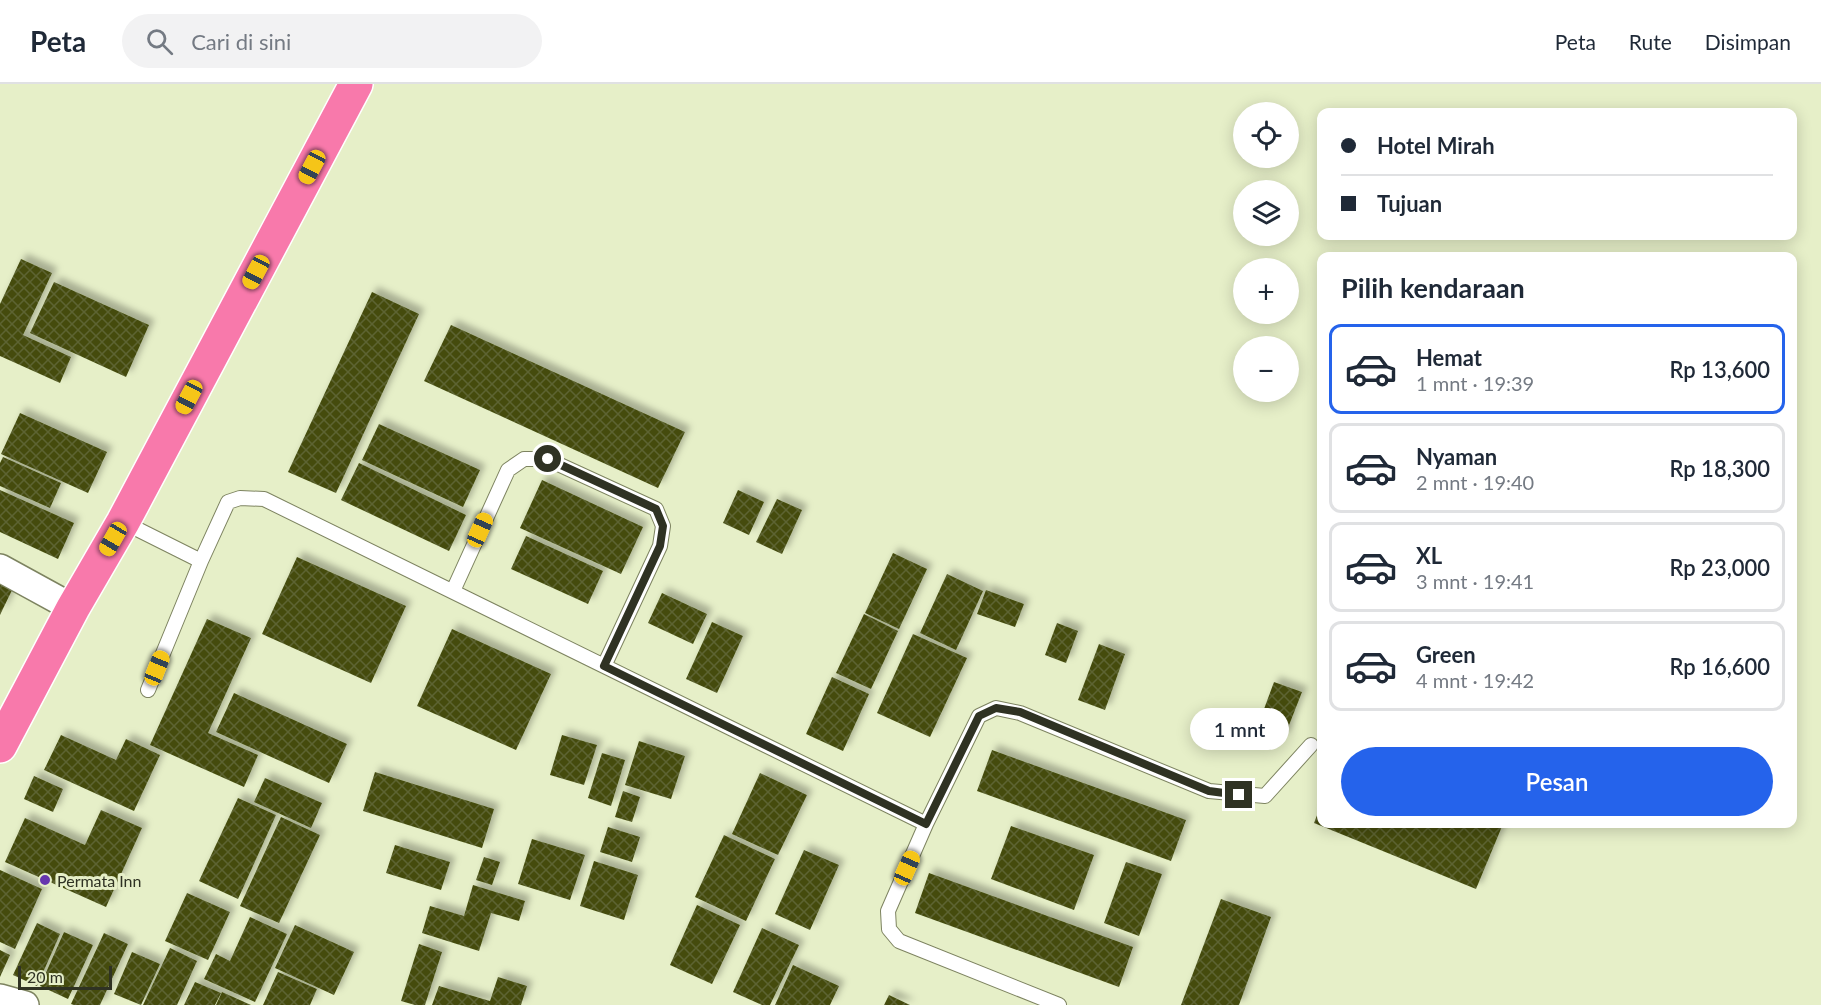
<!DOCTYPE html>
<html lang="id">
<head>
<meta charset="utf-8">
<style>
  :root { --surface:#fff; --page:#f2f2f3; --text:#1f2937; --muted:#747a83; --line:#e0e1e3; --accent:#2563eb }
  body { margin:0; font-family:Lato,sans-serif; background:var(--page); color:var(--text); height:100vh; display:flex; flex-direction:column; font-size:22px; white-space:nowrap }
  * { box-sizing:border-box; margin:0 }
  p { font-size:20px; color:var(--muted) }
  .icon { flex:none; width:33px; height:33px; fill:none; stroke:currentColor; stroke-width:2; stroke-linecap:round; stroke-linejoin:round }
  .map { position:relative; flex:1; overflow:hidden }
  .details { position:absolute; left:1317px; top:168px; width:480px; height:576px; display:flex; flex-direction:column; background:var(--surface); border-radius:12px; box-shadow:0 3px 15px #0003 }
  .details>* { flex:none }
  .top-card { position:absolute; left:1317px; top:24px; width:480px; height:132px; border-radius:12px; box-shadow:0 3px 15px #0003; display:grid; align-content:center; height:132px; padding:0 24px; background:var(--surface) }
  .controls { position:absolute; left:1233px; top:18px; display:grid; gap:12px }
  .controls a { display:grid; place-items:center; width:66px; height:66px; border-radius:50%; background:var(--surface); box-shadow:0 3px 15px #0003; font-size:30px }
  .scale { position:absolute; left:18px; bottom:15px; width:94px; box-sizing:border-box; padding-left:6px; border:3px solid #2f3223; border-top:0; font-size:16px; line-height:21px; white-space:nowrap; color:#2f3223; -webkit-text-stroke:4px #e6efc8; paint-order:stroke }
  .end { position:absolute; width:27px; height:27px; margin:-14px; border:8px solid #2f3223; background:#fff; box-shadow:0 0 0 3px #fff }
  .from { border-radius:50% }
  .bubble { position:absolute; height:42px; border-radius:21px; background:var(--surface); box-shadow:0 3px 15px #0003; font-size:20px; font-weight:600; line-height:42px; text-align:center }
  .car { position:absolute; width:18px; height:36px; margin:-18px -9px; border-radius:8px; box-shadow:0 0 4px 2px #0007; background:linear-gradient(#f5c518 24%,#345 0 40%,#f5c518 0 76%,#345 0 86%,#f5c518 0) }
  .top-card b { display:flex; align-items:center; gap:21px; height:57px; font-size:22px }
  .top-card b+b { border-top:2px solid var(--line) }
  .top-card i { width:15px; height:15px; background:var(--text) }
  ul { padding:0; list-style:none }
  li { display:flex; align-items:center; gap:18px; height:90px; margin:0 12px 9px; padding:0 12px; border:3px solid var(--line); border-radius:12px }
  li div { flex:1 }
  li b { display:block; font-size:22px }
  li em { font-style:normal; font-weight:600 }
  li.selected { border-color:var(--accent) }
  li>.icon { width:54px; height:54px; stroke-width:1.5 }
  h2 { padding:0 24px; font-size:27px; line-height:72px }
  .action { display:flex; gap:12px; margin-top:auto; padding:12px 24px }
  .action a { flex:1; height:69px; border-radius:36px; background:var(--accent); color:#fff; font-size:24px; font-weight:600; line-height:69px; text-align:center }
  header { display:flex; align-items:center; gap:36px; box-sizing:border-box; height:84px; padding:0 30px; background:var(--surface); border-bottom:2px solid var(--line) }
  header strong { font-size:28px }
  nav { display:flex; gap:33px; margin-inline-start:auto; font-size:21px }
  .search { width:420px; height:54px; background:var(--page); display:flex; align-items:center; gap:15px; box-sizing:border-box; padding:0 21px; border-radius:33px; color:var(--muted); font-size:22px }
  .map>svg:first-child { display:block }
  .building { fill:url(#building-cross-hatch); filter:url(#shadow) }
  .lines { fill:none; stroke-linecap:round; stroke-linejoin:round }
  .lane-casing { stroke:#7d8360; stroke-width:16 }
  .street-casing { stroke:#7d8360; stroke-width:30 }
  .highway-casing { stroke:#fff; stroke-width:36 }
  .lane { stroke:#fff; stroke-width:14 }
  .street { stroke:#fff; stroke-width:27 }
  .highway { stroke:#f879ab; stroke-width:33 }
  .route { stroke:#2f3223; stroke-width:8 }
  .poi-dot { fill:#6636ae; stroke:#e6efc8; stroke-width:2 }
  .labels { text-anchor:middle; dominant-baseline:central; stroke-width:6; stroke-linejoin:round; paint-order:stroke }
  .poi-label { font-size:16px; fill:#2f3223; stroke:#e6efc8; text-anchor:start }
</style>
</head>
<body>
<header>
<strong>Peta</strong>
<div class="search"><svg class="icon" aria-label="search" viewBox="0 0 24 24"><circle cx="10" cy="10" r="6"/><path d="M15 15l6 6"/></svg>Cari di sini</div>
<nav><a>Peta</a><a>Rute</a><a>Disimpan</a></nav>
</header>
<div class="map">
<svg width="1821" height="921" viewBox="0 0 1821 921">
  <defs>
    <pattern id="building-cross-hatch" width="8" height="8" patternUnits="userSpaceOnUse" patternTransform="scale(1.5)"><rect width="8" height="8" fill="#444c11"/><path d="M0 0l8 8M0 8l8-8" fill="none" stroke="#5d6433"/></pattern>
    <filter id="shadow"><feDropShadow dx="5.5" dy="-5.5" stdDeviation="3" flood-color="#0004"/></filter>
  </defs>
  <rect width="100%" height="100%" fill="#e6efc8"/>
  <path class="building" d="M21,175l31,14 -29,62 48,22 -11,26 -60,-27v-52z
    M54,198l95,43 -23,52 -96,-44z
    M372,208l47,22 -83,179 -48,-21z
    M451,241l234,107 -27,56 -234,-107z
    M20,329l87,39 -19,41 -87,-39z
    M379,340l101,46 -17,37 -101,-47z
    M3,373l58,26 -11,25 -50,-22v-23z
    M359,379l107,52 -17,36 -108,-51z
    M542,396l101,47 -22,47 -101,-46z
    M0,406l74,33 -16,36 -58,-27z
    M738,406l26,12 -15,33 -26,-12z
    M777,415l25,11 -20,44 -26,-12z
    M526,452l77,35 -15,33 -77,-35z
    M893,469l34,16 -28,60 -34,-16z
    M297,473l109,49 -35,77 -109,-49z
    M947,490l36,17 -27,59 -36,-17z
    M0,496l14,6 -14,29z
    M986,506l38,14 -9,23 -38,-13z
    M662,509l45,21 -14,30 -45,-21z
    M864,530l34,17 -27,58 -35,-16z
    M207,535l44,19 -43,95 50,22 -14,32 -94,-42z
    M712,538l31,14 -26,57 -31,-14z
    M1057,539l21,8 -12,32 -21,-8z
    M452,545l99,45 -35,76 -99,-44z
    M913,550l54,24 -37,79 -53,-24z
    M1099,560l26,10 -20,56 -27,-10z
    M832,593l37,17 -26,57 -37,-17z
    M1274,598l28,10 -18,46 -27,-10z
    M234,609l113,51 -18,39 -113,-51z
    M61,651l55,25 10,-21 34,16 -26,56 -90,-41z
    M562,651l35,10 -13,40 -34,-10z
    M639,657l46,15 -14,43 -46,-14z
    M992,666l194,70 -15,41 -194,-70z
    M602,669l23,7 -14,46 -23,-8z
    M375,688l119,37 -12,39 -119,-37z
    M760,689l47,22 -29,60 -46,-21z
    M34,692l29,13 -10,23 -29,-13z
    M265,694l57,25 -11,25 -57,-26z
    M623,707l17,6 -8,25 -17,-5z
    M238,714l38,17 -38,84 -39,-18z
    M1321,721l1,19h181l-27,65 -162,-66z
    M101,726l41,18 -36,79 -101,-45 20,-44 60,27z
    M281,733l39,18 -41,88 -39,-17z
    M1011,742l83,29 -20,55 -83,-31z
    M608,743l32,10 -8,25 -32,-10z
    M724,751l51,24 -29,62 -51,-24z
    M532,755l53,16 -15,45 -52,-16z
    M395,761l55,17 -9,28 -55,-17z
    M804,766l35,15 -29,65 -35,-16z
    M484,773l16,5 -8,23 -16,-5z
    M594,777l44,14 -14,45 -44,-14z
    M1126,778l36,12 -23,62 -35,-13z
    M0,786l42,19 -27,60 -15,-7z
    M929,789l204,74 -14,40 -204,-74z
    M473,801l52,16 -6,20 -28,-8 -12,38 -57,-18 8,-27 34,10z
    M187,809l43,19 -22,48 -43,-19z
    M1221,815l50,18 -32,88h-58z
    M697,821l43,20 -28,59 -42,-19z
    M250,833l37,17 -32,68 -51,-23 12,-25 14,7z
    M37,839l23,11 -23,52 -24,-11z
    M295,841l59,27 -20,43 -59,-27z
    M762,844l37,17 -29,60h-8l-29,-13z
    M64,848l29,13 -25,54 -28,-13z
    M104,849l24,11 -28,61h-26l-3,-1z
    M419,860l23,8 -17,53h-10l-14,-4z
    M170,864l27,13 -20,44h-34z
    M0,866l10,5 -10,22z
    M132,868l28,12 -19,41 -27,-11z
    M793,881l46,21 -9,19h-55z
    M278,888l39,17 -7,16h-47z
    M498,893l29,9 -6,19h-89l7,-19 51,15z
    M195,898l26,11 -6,12h-31z
    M222,908l29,13h-35z
    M889,911l21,10h-26z"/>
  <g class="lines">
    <defs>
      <path id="lane" d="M123,438l78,39 -53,129
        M201,477l27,-59 12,-4 24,1 662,325 53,-108 17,-8 24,5 189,78 56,5 46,-51
        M453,507l55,-121 16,-11h23l109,50 7,17 -3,20 -56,120
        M926,740l-38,87 1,18 10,12 160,64"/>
      <path id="street" d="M0,484l73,40
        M0,914l25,7"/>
      <path id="highway" d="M0,662l73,-138 50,-86 233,-438"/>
    </defs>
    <use href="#lane" class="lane-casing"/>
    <use href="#street" class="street-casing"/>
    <use href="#highway" class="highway-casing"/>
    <use href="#lane" class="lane"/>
    <use href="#street" class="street"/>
    <use href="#highway" class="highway"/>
  </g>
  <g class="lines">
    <path class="route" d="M548,375l108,50 7,17 -3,20 -56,120 322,158 53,-108 17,-8 24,4 189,79 30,4"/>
  </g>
  <circle class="poi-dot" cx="45" cy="796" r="6"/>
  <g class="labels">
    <g class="poi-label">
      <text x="57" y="796">Permata Inn</text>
    </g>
  </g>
</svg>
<div class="controls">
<a><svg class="icon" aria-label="locate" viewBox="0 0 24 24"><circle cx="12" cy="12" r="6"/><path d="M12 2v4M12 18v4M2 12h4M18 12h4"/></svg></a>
<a><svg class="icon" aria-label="layers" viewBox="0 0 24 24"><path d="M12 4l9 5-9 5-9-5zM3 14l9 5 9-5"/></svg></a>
<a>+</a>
<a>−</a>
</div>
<div class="scale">20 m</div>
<i class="end from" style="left:548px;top:375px"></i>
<i class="end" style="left:1239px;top:711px"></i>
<div class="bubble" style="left:1190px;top:624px;width:99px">1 mnt</div>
<i class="car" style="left:312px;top:83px;rotate:208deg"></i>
<i class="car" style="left:256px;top:188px;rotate:208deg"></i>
<i class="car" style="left:189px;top:313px;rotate:208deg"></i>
<i class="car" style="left:480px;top:446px;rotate:24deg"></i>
<i class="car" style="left:113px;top:455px;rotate:210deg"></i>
<i class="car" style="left:157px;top:584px;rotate:22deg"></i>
<i class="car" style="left:907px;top:784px;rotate:24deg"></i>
<div class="top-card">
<b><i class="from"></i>Hotel Mirah</b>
<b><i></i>Tujuan</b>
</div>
<section class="details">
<h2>Pilih kendaraan</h2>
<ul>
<li class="selected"><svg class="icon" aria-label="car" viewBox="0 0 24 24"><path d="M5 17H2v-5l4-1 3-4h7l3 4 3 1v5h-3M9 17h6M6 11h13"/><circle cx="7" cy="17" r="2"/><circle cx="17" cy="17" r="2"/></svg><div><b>Hemat</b><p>1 mnt · 19:39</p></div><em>Rp 13,600</em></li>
<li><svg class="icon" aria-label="car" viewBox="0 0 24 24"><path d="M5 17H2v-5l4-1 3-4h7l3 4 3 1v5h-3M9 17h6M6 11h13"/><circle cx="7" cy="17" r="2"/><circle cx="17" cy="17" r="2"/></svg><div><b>Nyaman</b><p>2 mnt · 19:40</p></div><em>Rp 18,300</em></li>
<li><svg class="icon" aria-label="car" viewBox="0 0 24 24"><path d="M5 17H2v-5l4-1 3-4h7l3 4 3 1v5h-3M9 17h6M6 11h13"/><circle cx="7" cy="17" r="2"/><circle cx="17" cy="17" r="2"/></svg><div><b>XL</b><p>3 mnt · 19:41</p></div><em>Rp 23,000</em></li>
<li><svg class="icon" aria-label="car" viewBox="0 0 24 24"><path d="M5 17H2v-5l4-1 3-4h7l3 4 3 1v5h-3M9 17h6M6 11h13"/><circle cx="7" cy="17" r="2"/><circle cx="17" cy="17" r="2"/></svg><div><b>Green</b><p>4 mnt · 19:42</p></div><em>Rp 16,600</em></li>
</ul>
<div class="action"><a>Pesan</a></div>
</section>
</div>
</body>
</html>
